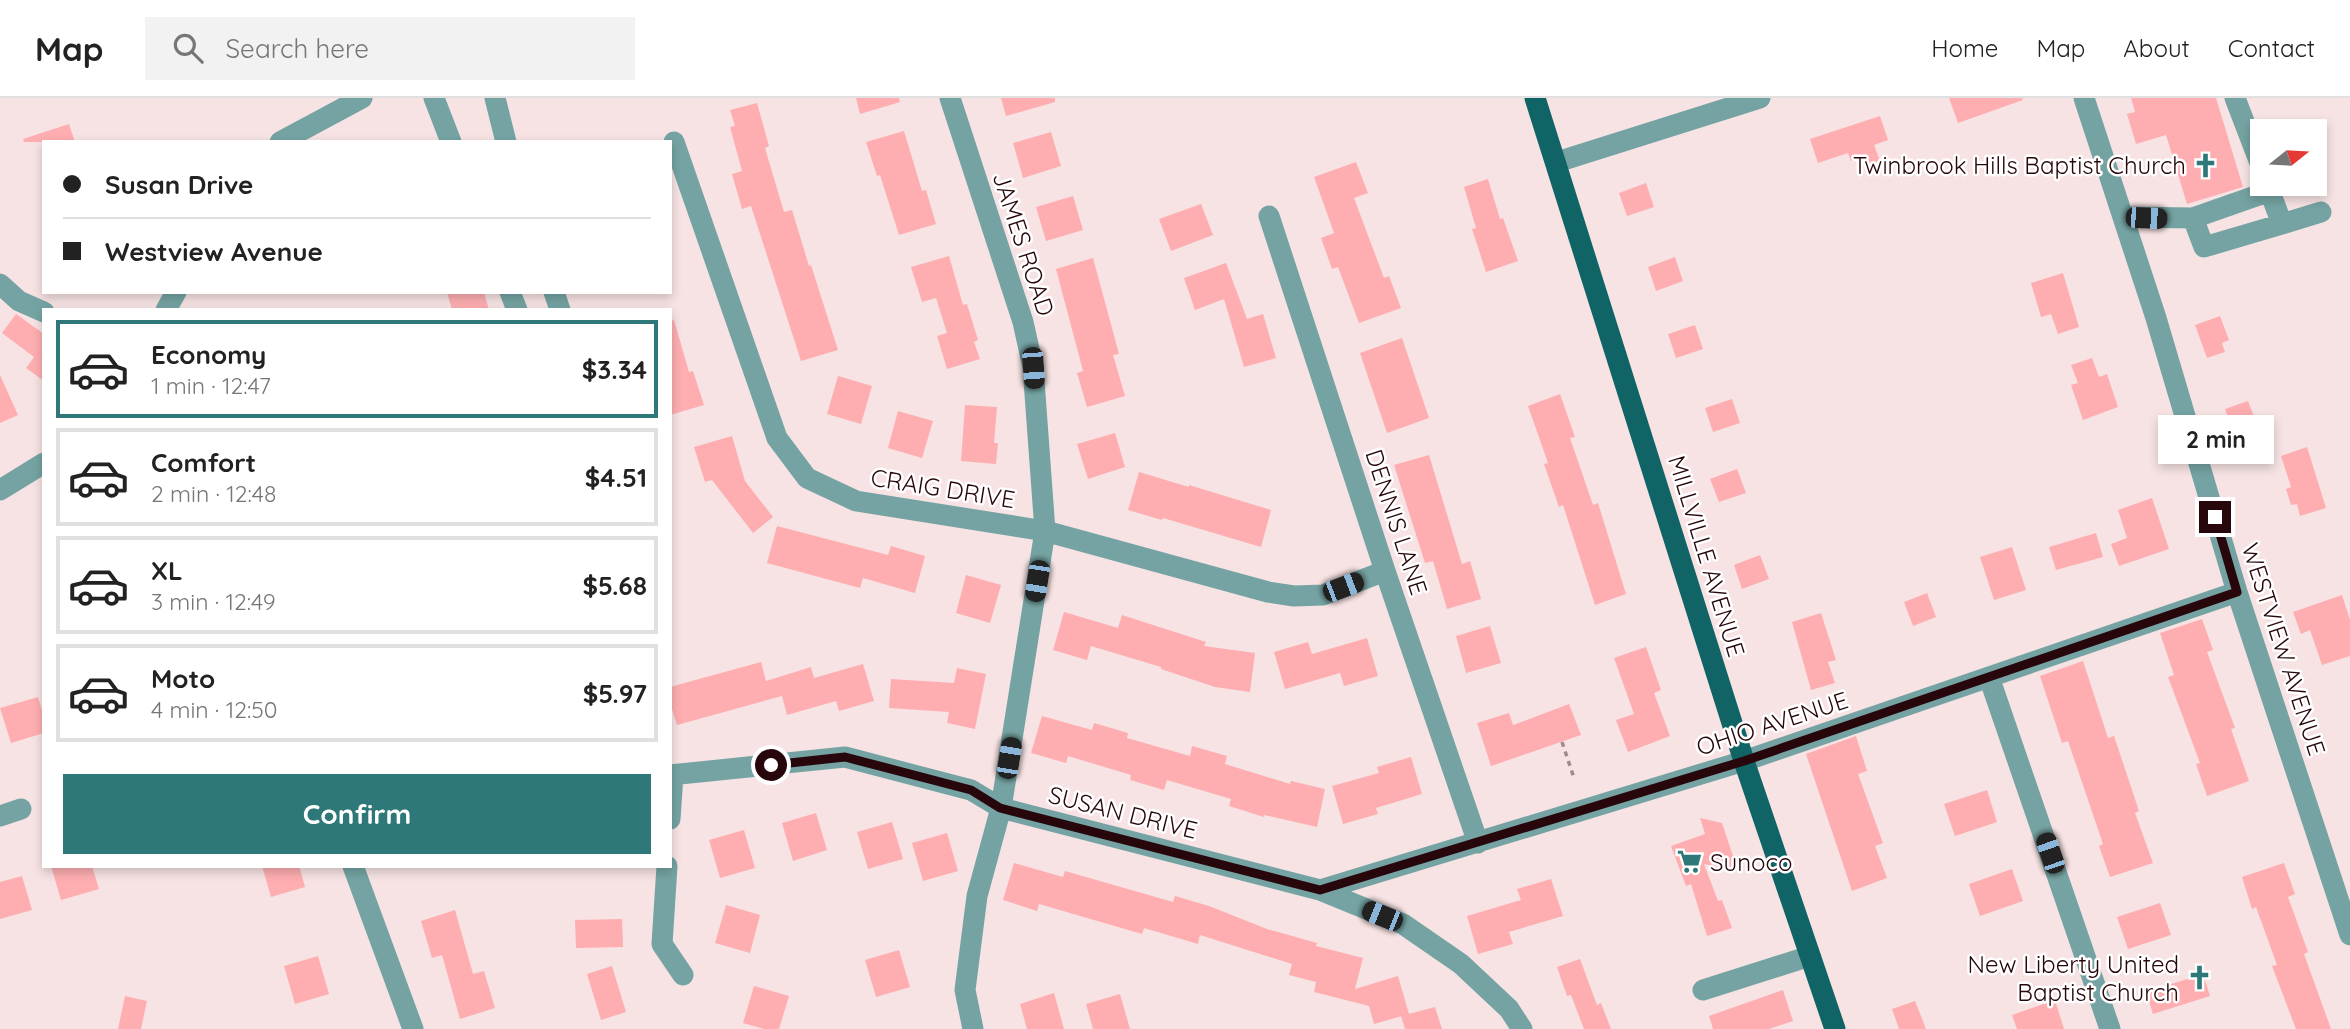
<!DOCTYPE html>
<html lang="en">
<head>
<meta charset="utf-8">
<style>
  :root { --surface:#fff; --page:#f2f2f2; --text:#222; --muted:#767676; --line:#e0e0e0; --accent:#2e7879 }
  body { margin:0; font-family:Quicksand,sans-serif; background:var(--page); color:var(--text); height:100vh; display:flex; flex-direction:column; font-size:26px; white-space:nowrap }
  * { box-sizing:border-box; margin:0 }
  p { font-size:23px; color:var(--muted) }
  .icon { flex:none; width:38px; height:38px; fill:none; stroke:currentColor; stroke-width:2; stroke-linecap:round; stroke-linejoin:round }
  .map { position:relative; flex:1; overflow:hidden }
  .panel { position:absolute; left:42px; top:210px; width:630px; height:560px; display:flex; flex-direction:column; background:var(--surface); border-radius:0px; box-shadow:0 4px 10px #0003 }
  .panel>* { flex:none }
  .top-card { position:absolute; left:42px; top:42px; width:630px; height:154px; border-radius:0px; box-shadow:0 4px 10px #0003; display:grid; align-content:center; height:154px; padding:0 21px; background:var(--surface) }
  .needle { width:46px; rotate:72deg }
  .controls { position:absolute; left:2250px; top:21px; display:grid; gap:14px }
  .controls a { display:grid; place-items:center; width:77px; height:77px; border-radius:0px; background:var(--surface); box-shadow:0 4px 10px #0003; font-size:35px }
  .end { position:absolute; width:32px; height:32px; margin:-16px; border:9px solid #27070b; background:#fff; box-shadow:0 0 0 4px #fff }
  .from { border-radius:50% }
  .bubble { position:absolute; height:49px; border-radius:0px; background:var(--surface); box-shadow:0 4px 10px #0003; font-size:23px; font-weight:800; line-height:49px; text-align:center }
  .car { position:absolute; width:21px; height:42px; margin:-21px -10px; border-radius:9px; box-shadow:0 0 5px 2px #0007; background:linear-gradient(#222 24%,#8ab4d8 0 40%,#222 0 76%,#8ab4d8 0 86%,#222 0) }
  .top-card b { display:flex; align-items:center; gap:24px; height:66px; font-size:26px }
  .top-card b+b { border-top:2px solid var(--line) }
  .top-card i { width:18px; height:18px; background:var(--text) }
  ul { padding:12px 0 0; list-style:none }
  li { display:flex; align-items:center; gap:21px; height:98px; margin:0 14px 10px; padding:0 7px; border:4px solid var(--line); border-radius:0px }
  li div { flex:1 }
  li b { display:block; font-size:26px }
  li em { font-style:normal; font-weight:800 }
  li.on { border-color:var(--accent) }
  li>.icon { width:63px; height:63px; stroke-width:1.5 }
  .primary-button { display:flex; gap:14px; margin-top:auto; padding:14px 21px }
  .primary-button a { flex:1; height:80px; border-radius:0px; background:var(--accent); color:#fff; font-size:28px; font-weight:800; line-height:80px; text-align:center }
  header { display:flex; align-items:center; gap:42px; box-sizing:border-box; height:98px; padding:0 35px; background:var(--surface); border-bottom:2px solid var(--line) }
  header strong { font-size:33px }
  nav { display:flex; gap:38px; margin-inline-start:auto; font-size:24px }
  .search { width:490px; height:63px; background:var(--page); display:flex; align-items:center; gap:18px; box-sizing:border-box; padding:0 24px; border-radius:0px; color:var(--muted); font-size:26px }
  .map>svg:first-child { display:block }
  .building { fill:#feaeb1 }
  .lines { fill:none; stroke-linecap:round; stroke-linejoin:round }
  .path { stroke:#a2898a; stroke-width:3.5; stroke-dasharray:5 5; stroke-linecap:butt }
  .minor { stroke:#75a3a3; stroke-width:21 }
  .major { stroke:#106466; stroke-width:21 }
  .route { stroke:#27070b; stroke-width:9 }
  .labels { text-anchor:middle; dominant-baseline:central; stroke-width:5; stroke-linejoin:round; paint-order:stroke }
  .poi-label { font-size:24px; fill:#27070b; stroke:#fff; text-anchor:end }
  .street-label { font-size:24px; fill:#27070b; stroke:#fff }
</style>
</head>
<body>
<header>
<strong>Map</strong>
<div class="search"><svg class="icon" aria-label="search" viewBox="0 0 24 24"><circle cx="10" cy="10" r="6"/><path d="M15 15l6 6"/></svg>Search here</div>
<nav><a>Home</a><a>Map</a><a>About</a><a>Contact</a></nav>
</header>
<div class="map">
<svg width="2350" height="931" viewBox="0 0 2350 931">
  <rect width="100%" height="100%" fill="#f7e3e3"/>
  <path class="building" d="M856,0h43l1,4 -40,12z
    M1001,0h54v4l-49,14z
    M1949,0h73l1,2 -65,23z
    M2131,0h85l27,89 -56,17 -21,-69 -30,9 -9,-30 8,-2z
    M757,5l12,43 -4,2 19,64 8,-2 17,56 2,-1 27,85 -37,11 -50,-155 -9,3 -10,-35 10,-3 -12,-44 5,-1 -5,-16z
    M1880,18l8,24 -14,5 6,16 -16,5 -3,-9 -10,4 -3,-8 -30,10 -8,-24z
    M69,26l6,18h-51l-1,-3z
    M904,33l18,60 4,-1 10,34 -37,11 -19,-60 -3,1 -11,-34z
    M1051,34l10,34 -38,12 -10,-35z
    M1356,64l12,31 -14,5 30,80 5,-2 12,32 -42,15 -21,-56 -6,2 -11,-31 13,-5 -20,-56z
    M1488,81l12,40 3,-1 15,43 -32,11 -14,-43 4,-1 -12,-41z
    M1646,85l8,24 -27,9 -8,-23z
    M1073,98l10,34 -37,11 -10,-34z
    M1201,106l12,31 -42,16 -12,-32z
    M949,158l14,49 4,-1 11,36 -4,2 6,17 -33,10 -10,-33 10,-3 -11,-35 -14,4 -11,-35z
    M1675,159l8,24 -27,10 -8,-24z
    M1093,160l26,96 -6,1 12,41 -38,11 -10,-34 6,-2 -27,-102z
    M1226,165l21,56 16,-5 13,44 -32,9 -20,-68 -29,11 -11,-32z
    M2063,175l16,54 -21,7 -7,-20 -10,3 -10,-34z
    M447,194h37l5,18h-37z
    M16,216l28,20v47l-18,-13 8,-11 -32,-24z
    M2220,218l9,24 -7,3 3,9 -18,6 -12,-33z
    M674,222l15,52 4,-1 11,34 -34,10v-94z
    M1695,227l8,24 -27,9 -8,-24z
    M1402,240l27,80 -42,15 -27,-80z
    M2092,260l7,19 8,-3 11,33 -35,13 -12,-35 7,-2 -7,-18z
    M0,277l18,40 -18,8z
    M838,278l34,10 -11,38 -34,-10z
    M1560,296l15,43 -5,1 23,67 5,-2 28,91 -31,11 -32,-100 -4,2 -15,-43 4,-1 -20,-57z
    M1732,301l8,24 -27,9 -8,-24z
    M2248,303l10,26 -23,9 -10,-27z
    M965,307l32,2 -3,36h4l-2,21 -35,-3z
    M898,313l35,10 -11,37 -34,-10z
    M1115,335l10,34 -37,12 -11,-35z
    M732,338l13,45 28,36 -20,16 -41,-53 -7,2 -11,-35z
    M2307,349l19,61 -26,8 -3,-12 -6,1 -5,-16 5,-2 -10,-31z
    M1429,357l33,109 8,-3 11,38 -34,10 -14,-48 -8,2 -31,-98z
    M1737,371l9,24 -27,9 -9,-23z
    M1139,374l50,15v-2l82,25 -10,37 -98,-29 -1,2 -34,-10z
    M2152,400l17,51 -50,17 -8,-22 16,-6 -9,-28z
    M777,428l111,29 3,-9 34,10 -10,37 -52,-15 -3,10 -93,-25z
    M2096,435l7,24 -47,13 -7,-23z
    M2012,449l14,43 -32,10 -14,-43z
    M1760,457l9,24 -27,10 -8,-24z
    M966,477l35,10 -11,38 -34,-10z
    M1927,495l9,24 -23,9 -9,-24z
    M2342,497l8,25v36l-28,9 -12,-35 -9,4 -8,-22z
    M1064,514l54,16 4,-13 84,27 -2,4 51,7 -5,39 -35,-5 -54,-18v-2l-70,-21 -4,14 -34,-10z
    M1821,515l15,47 -8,2 7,21 -24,7 -19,-68z
    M2202,521l11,31 -6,2 28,76 -4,1 18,52 -42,15 -11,-32 4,-1 -32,-86 6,-2 -14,-42z
    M1490,528l11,37 -35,10 -10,-37z
    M1367,540l11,38 -34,10 -4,-13 -55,16 -11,-37 34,-10 4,12z
    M1646,549l15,43 -7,3 16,43 -42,16 -12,-32 18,-6 -20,-56z
    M2083,563l25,77 6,-2 25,75 -4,2 18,50 -43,14 -11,-31 4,-2 -35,-103 -6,2 -22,-67z
    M761,564l5,19 45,-14 3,11 49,-14 11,37 -35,10 -3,-10 -49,14 -5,-19 -105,29 -7,-22v-16z
    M957,570l29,6 -11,55 -28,-6 2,-11 -60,-4 2,-29 63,4z
    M38,599l6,20v16l-33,10 -11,-35z
    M1569,606l12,31 -90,31 -14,-43 32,-10 4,12z
    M1042,618l50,14 2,-7 34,10 -1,5 63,18 2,-10 35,10 -2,8 65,20 1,-3 34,8 -8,38 -53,-12v2l-35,-11 2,-7 -64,-19 -3,10 -34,-10 1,-5 -63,-19 -2,7 -35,-10z
    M1856,638l11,35 -9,3 25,69 -8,3 12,32 -35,13 -46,-137z
    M1411,659l11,37 -46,14 2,6 -35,10 -11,-38 47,-13 -2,-6z
    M1987,692l10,32 -42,14 -11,-32z
    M816,715l11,37 -34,11 -11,-38z
    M1700,720l22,5 16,48 -34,-7 14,37 4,-1 10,28 -25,8 -16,-52 -5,2 -15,-40 34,-12z
    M892,724l11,37 -35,10 -11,-37z
    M744,732l11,38 -35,10 -11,-38z
    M947,735l11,38 -35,10 -11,-38z
    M1014,765l49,14 2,-6 108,31 2,-6 34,10 58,23 50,14 -1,3 47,12 -8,31 43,-13 11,38 -35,10 -5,-18 -55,-14 2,-10 -27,-7 3,-11 -92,-29 -2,9 -54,-16 -2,6 -103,-30 -2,7 -34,-11z
    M2284,765l11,31 -7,3 20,55 -4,2 27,75h-35l-24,-63 5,-1 -21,-58 -4,2 -10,-32z
    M51,768h41l7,23 -38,11z
    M262,768h37l6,21 -34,10z
    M2012,771l11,32 -43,15 -11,-32z
    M22,778l10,34 -32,9v-37z
    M1551,781l12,37 -54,16 4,12 -35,10 -11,-38 54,-16 -4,-11z
    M2160,805l11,32 -43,14 -11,-32z
    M726,807l34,10 -10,38 -35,-10z
    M455,812l18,64 11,-3 11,37 -35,11 -18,-64 -10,3 -11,-37z
    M622,821l1,28 -47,1 -1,-28z
    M899,852l11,37 -34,10 -11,-37z
    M318,858l11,38 -34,10 -11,-38z
    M1580,861l17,46 4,-2 10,26h-27l-13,-34 -4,1 -10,-29z
    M612,868l14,46 -25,8 -14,-46z
    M2203,876l7,22 -57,18 -7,-22z
    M754,888l35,10 -10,33h-15l-21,-6z
    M1783,892l10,31 -24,8h-56l-4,-13z
    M1054,895l10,36h-37l-7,-25z
    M1120,896l10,35h-37l-7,-25z
    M125,898l22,5 -6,28h-23z
    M2055,902l9,29h-47l-5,-14z
    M1915,903l11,28h-27l-7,-20z
    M1435,909l7,22h-37l-4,-13z"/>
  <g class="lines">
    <path class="path" d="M1562,644l12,36"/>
    <path class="minor" d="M434,0l17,44
      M495,0l11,44
      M950,0l73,224 10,45 12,164 -44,277 -24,88 -12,94 8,39
      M2084,0l72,220 81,274 113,343
      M2235,0l28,73
      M280,44l82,-44
      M674,44l103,296 30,40 49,23 189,30 223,61 26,4 29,-1 62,-24
      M1557,64l203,-64
      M2267,86l15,40 39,-12
      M2270,93l-77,27 11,29 78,-23
      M1269,118l116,355 93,272
      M2123,119l70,1
      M0,186l19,17 25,11
      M510,194l7,18
      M554,194l6,18
      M166,212l10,-18
      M0,392l44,-27
      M1989,579l121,352
      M670,677l175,-18 126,33 30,18 319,82 83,34 58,40 48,45 13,20
      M0,718l21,-7
      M670,721l3,-44
      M353,768l60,163
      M667,768l-5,78 21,31
      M1320,792l424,-129 493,-169
      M1703,892l107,-34"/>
    <path class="major" d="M1535,0l209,663 91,268"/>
  </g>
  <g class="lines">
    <path class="route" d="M771,667l74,-8 126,33 29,18 320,82 424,-129 493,-169 -22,-75"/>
  </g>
  <defs>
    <symbol id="church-bare" viewBox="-9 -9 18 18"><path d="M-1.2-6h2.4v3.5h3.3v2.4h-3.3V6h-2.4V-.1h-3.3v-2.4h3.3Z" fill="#2e7879" stroke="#fff" stroke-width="2.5" paint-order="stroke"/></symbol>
    <symbol id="supermarket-bare" viewBox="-9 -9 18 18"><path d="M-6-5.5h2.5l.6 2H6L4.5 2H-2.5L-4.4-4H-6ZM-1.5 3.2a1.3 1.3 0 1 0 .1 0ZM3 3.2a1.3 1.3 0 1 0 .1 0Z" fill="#2e7879" stroke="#fff" stroke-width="2.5" paint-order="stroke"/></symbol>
  </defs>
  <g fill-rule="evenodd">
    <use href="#church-bare" x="2188" y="50" width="35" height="35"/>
    <use href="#supermarket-bare" x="1672" y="746" width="35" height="35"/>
    <use href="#church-bare" x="2182" y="862" width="35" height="35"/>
  </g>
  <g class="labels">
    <g class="poi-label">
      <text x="2186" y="67">Twinbrook Hills Baptist Church</text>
      <text x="1710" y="764" text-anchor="start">Sunoco</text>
      <text x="2179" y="866">New Liberty United<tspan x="2179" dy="28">Baptist Church</tspan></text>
    </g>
    <g class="street-label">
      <text transform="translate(1024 146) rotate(72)">JAMES ROAD</text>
      <text transform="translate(943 390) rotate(9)">CRAIG DRIVE</text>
      <text transform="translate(1397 424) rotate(72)">DENNIS LANE</text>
      <text transform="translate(1707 458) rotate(73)">MILLVILLE AVENUE</text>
      <text transform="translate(2284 551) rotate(72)">WESTVIEW AVENUE</text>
      <text transform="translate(1772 625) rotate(-18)">OHIO AVENUE</text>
      <text transform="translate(1123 714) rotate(14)">SUSAN DRIVE</text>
    </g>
  </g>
</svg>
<div class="controls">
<a><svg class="needle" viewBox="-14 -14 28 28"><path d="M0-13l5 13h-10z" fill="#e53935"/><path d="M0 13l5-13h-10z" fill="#767676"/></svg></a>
</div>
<i class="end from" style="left:771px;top:667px"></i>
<i class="end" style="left:2215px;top:419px"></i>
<div class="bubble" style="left:2158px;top:317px;width:116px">2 min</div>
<i class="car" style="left:2146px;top:120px;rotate:92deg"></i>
<i class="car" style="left:1033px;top:270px;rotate:176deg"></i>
<i class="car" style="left:1037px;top:483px;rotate:189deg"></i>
<i class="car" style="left:1343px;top:489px;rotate:69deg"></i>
<i class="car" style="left:1009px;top:660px;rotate:9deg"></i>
<i class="car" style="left:2050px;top:755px;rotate:341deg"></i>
<i class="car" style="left:1382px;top:818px;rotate:292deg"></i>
<div class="top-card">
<b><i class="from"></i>Susan Drive</b>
<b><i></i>Westview Avenue</b>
</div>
<section class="panel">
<ul>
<li class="on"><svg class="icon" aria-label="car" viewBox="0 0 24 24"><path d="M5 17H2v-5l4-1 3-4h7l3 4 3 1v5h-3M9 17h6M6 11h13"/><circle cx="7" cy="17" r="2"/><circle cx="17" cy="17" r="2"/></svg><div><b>Economy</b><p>1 min · 12:47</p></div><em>$3.34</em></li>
<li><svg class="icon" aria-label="car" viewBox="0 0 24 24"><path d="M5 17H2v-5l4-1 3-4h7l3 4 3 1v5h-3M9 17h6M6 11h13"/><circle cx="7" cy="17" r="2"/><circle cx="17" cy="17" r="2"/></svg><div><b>Comfort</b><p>2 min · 12:48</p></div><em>$4.51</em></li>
<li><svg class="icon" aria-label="car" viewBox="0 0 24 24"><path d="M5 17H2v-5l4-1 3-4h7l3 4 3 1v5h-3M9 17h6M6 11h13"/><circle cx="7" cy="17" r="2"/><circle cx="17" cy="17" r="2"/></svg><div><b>XL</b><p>3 min · 12:49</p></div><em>$5.68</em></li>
<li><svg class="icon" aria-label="car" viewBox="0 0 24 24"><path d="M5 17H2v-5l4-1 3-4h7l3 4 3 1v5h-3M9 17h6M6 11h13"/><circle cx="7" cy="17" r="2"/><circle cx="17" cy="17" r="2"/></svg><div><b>Moto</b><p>4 min · 12:50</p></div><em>$5.97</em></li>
</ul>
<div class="primary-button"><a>Confirm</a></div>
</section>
</div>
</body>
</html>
